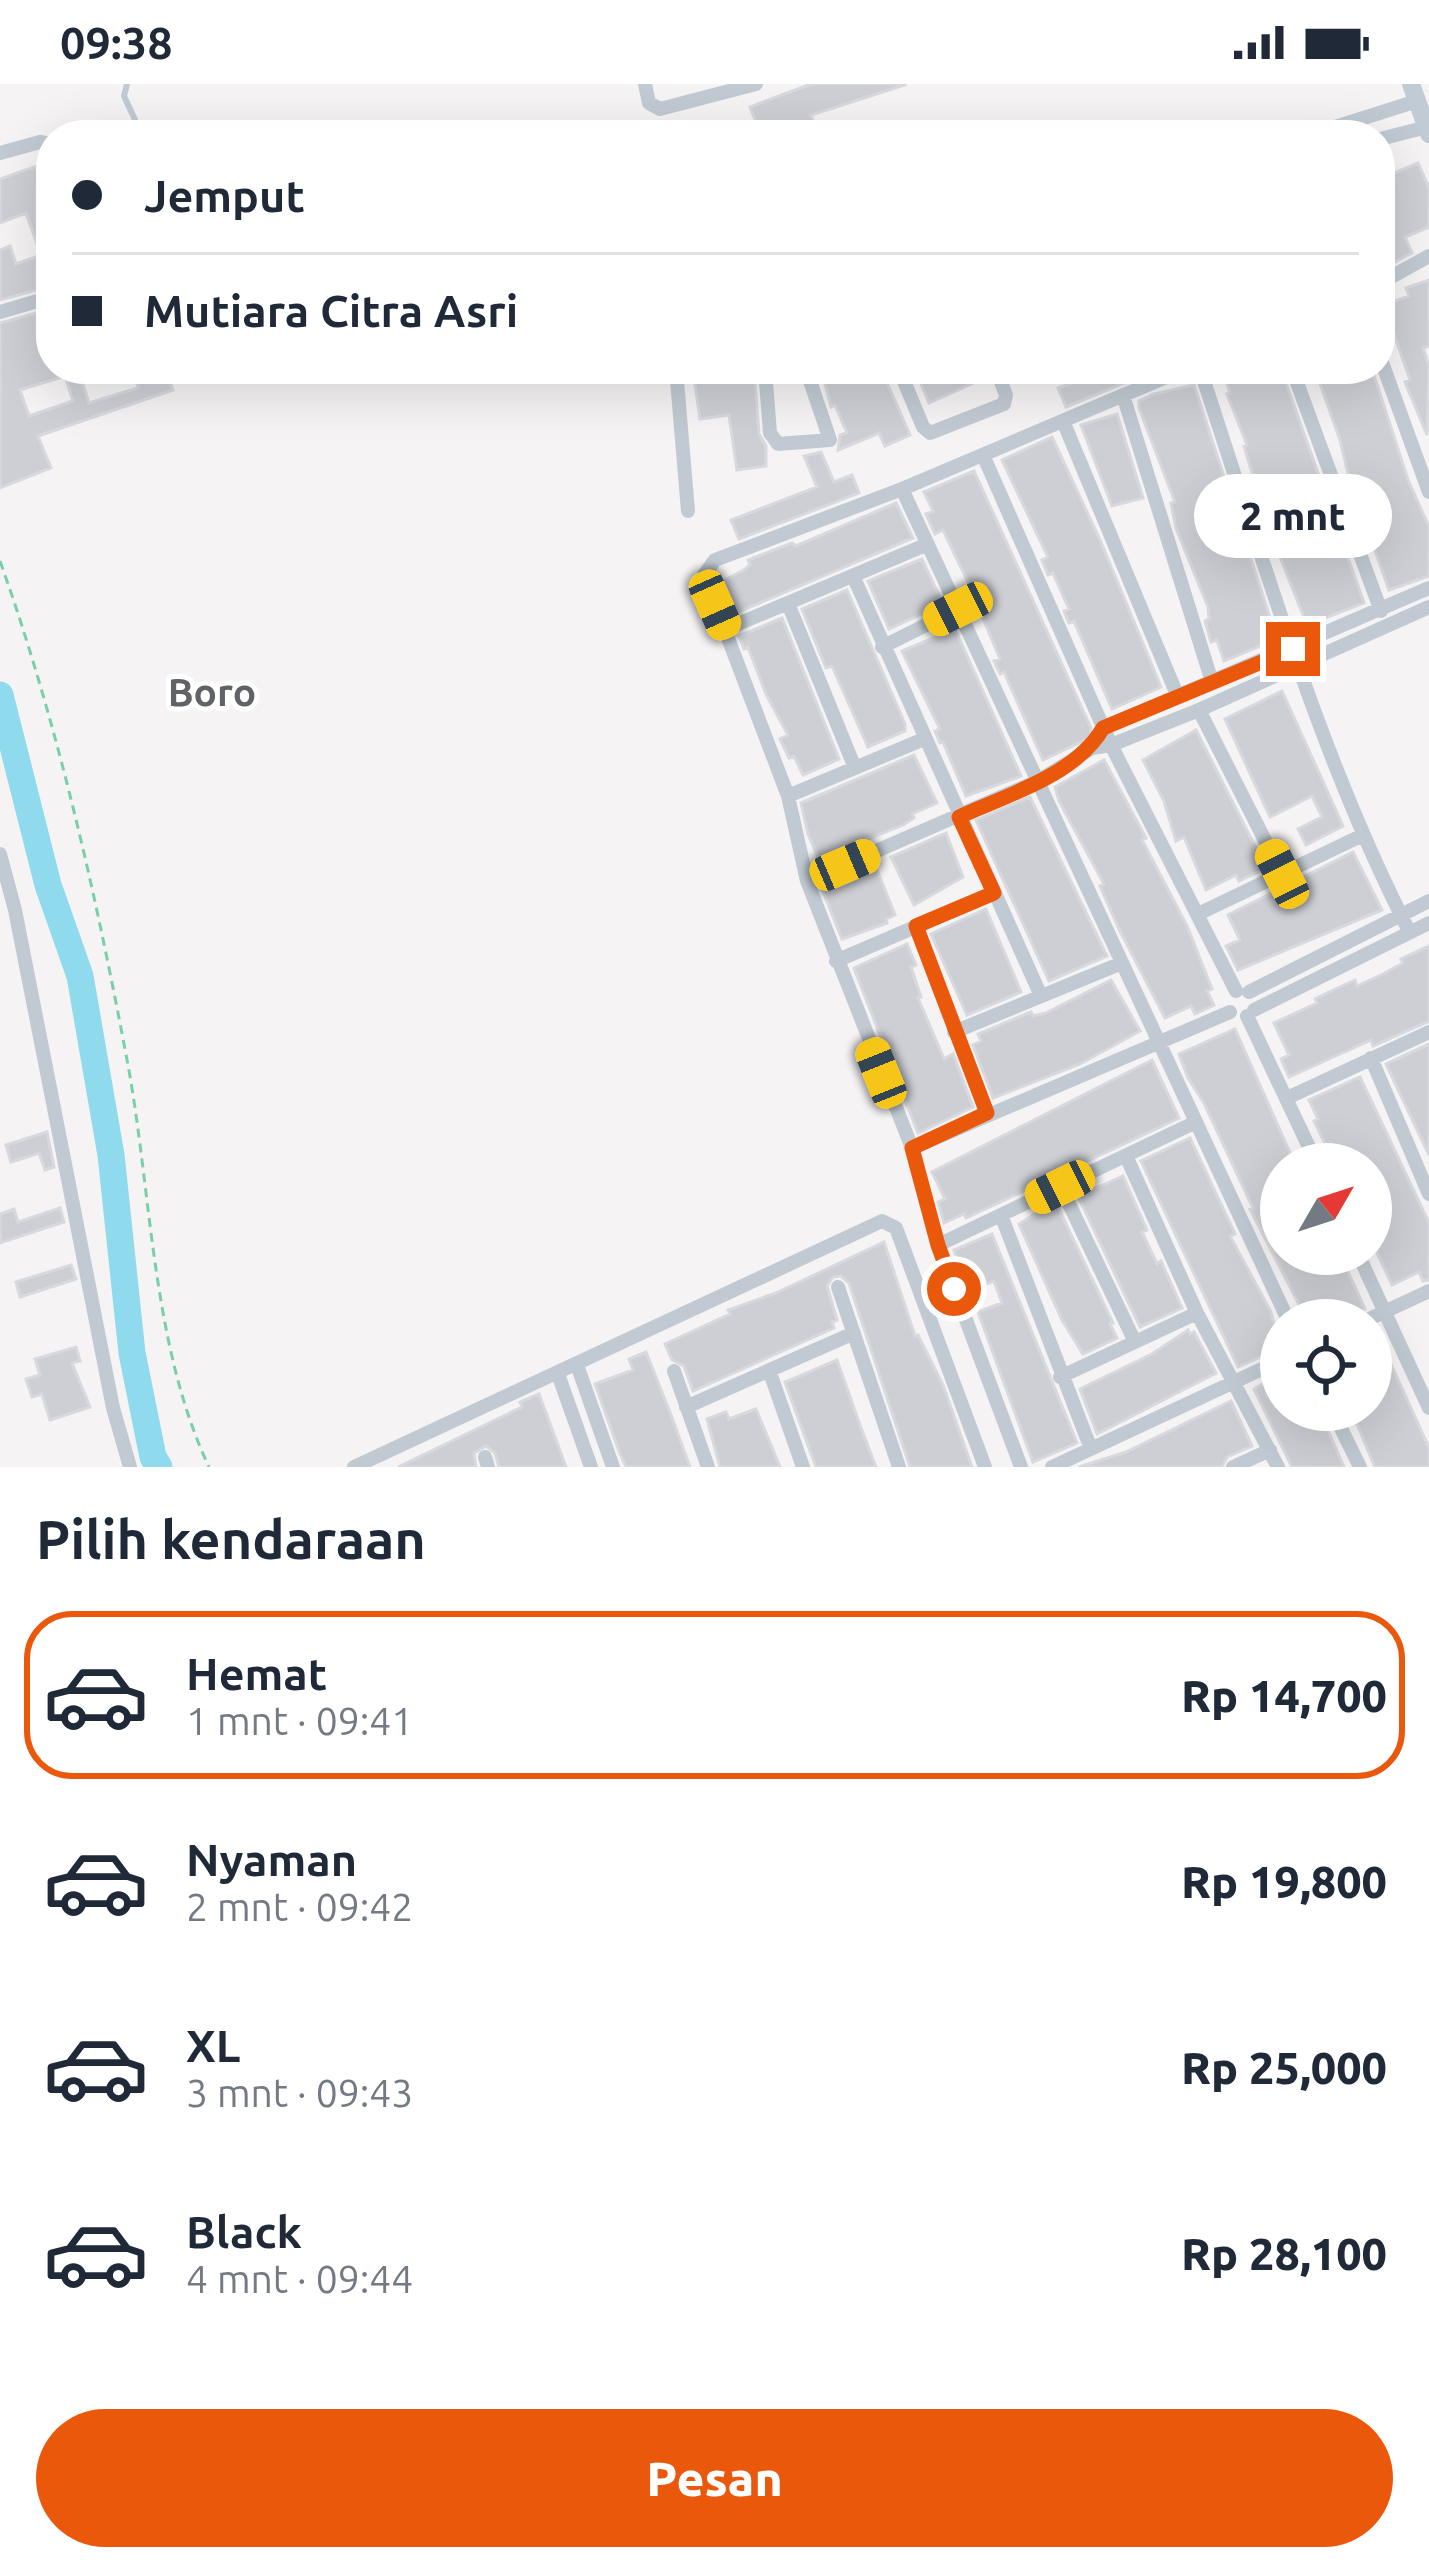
<!DOCTYPE html>
<html lang="id">
<head>
<meta charset="utf-8">
<style>
  :root { --surface:#fff; --page:#f6f6f7; --text:#1f2937; --muted:#747a83; --line:#e0e1e3; --accent:#ea580c }
  body { margin:0; font-family:Ubuntu,sans-serif; background:var(--page); color:var(--text); height:100vh; display:flex; flex-direction:column; font-size:45px; white-space:nowrap }
  * { box-sizing:border-box; margin:0 }
  p { font-size:39px; color:var(--muted) }
  .icon { flex:none; width:66px; height:66px; fill:none; stroke:currentColor; stroke-width:2; stroke-linecap:round; stroke-linejoin:round }
  .map { position:relative; height:1383px; overflow:hidden }
  .details { display:flex; flex-direction:column; background:var(--surface); flex:1 }
  .details>* { flex:none }
  .guide { position:absolute; left:36px; top:36px; width:1359px; height:264px; border-radius:48px; box-shadow:0 12px 48px #0002; display:grid; align-content:center; height:264px; padding:0 36px; background:var(--surface) }
  .needle { width:78px; rotate:51deg }
  .tools { position:absolute; left:1260px; top:1059px; display:grid; gap:24px }
  .tools a { display:grid; place-items:center; width:132px; height:132px; border-radius:50%; background:var(--surface); box-shadow:0 12px 48px #0002; font-size:60px }
  .end { position:absolute; width:54px; height:54px; margin:-27px; border:15px solid #ea580c; background:#fff; box-shadow:0 0 0 6px #fff }
  .from { border-radius:50% }
  .bubble { position:absolute; height:84px; border-radius:42px; background:var(--surface); box-shadow:0 12px 48px #0002; font-size:39px; font-weight:800; line-height:84px; text-align:center }
  .car { position:absolute; width:36px; height:72px; margin:-36px -18px; border-radius:15px; box-shadow:0 0 9px 3px #0007; background:linear-gradient(#f5c518 24%,#345 0 40%,#f5c518 0 76%,#345 0 86%,#f5c518 0) }
  .guide b { display:flex; align-items:center; gap:42px; height:114px; font-size:45px }
  .guide b+b { border-top:3px solid var(--line) }
  .guide i { width:30px; height:30px; background:var(--text) }
  ul { padding:0; list-style:none }
  li { display:flex; align-items:center; gap:36px; height:168px; margin:0 24px 18px; padding:0 12px; border:6px solid transparent; border-radius:48px }
  li div { flex:1 }
  li b { display:block; font-size:45px }
  li em { font-style:normal; font-weight:800 }
  li.selected { border-color:var(--accent) }
  li>.icon { width:108px; height:108px; stroke-width:1.5 }
  h2 { padding:0 36px; font-size:54px; line-height:144px }
  .button { display:flex; gap:24px; margin-top:auto; padding:24px 36px }
  .button a { flex:1; height:138px; border-radius:72px; background:var(--accent); color:#fff; font-size:48px; font-weight:800; line-height:138px; text-align:center }
  .status { display:flex; justify-content:space-between; align-items:center; height:84px; padding:0 60px; background:var(--surface); direction:ltr }
  .status svg { height:33px; fill:currentColor }
  .map>svg:first-child { display:block }
  .lines { fill:none; stroke-linecap:round; stroke-linejoin:round }
  .river { stroke:#90daee; stroke-width:27 }
  .building { fill:#cdcfd5; stroke:#d7d9de; stroke-width:3; fill-rule:evenodd }
  .path { stroke:#7ad0a6; stroke-width:3; stroke-dasharray:9 6; stroke-linecap:butt }
  .lane { stroke:#c1cad2; stroke-width:6 }
  .street { stroke:#c1cad2; stroke-width:14 }
  .secondary { stroke:#c1cbd6; stroke-width:18 }
  .route { stroke:#ea580c; stroke-width:15 }
  .labels { text-anchor:middle; dominant-baseline:central; stroke-width:10; stroke-linejoin:round; paint-order:stroke }
  .quarter-label { font-size:39px; font-weight:bold; fill:#5f6368; stroke:#fff }
</style>
</head>
<body>
<div class="status"><b>09:38</b><svg viewBox="0 0 49 12"><path d="M0 12V9h3v3zM5 12V6h3v6zM10 12V3h3v9zM15 12V0h3v12zM26 1h20v11H26zM47 4h2v5h-2z"/></svg></div>
<div class="map">
<svg width="1429" height="1383" viewBox="0 0 1429 1383">
  <rect width="100%" height="100%" fill="#f5f3f3"/>
  <g class="lines">
    <path class="river" d="M0,611l48,190 32,91 31,179 21,198 21,104 6,10"/>
  </g>
  <path class="building" d="M811,0h94v1l-94,30 2,5 -42,15h-10l-11,-28z
    M51,77v38l-14,5 14,39v43l-51,14v-50l10,-4 6,18 25,-9 -15,-42 -26,10v-44z
    M1418,79l11,25v39l-24,10 7,16 -32,17v-91z
    M1429,196v66l-6,2 6,18 -2,69 -22,-53 5,-2 -26,-75 25,-9 -3,-8z
    M51,225v60h27l11,34 49,-15 -1,-4 30,-11 6,17 -135,46 13,32 -51,20v-165zM65,292l8,25 -44,15 -9,-26z
    M730,285h24l5,65 7,12v20l-29,4 -8,-55 -29,4 -6,-42z
    M821,285h60l29,66 -25,11 -6,-13 -41,17 2,-15 7,-2 -12,-28 -4,2z
    M915,285h70l2,8 -58,26z
    M1111,285h33l2,5 -80,33 -8,-19z
    M1230,285h51l83,234 -57,22 -39,-99 -24,-80 3,-1 -20,-51 3,-1 -6,-18 8,-3z
    M1315,285h57l36,111 21,47v49l-40,14 -23,-65 -4,2 -5,-16 -17,-71z
    M1194,301l83,254 -53,22 -7,-21 -6,2 -6,-21 4,-2 -1,-12 -32,-79 -5,-25 4,-1 -36,-94v-7l15,-7z
    M1117,330l26,84 -31,8 -31,-81z
    M1052,353l48,103 61,147 -49,22 -38,-88 -5,2 -5,-12 5,-2 -5,-11 -11,-25 -5,2 -6,-15 6,-3 -46,-97z
    M821,368l13,30 18,-7 7,18 -120,46 -8,-19 86,-33 -13,-31z
    M974,387l117,257v9l-48,23 -39,-88 -4,2 -6,-13 6,-2 -33,-79 -24,-50 -8,4 -9,-20 7,-3 -9,-19z
    M896,419l17,35 -182,77 -12,-32 25,-13 6,-5 -2,-5 44,-17 4,3z
    M922,475l21,45 -54,25 -21,-48z
    M847,506l58,134v7l-37,16 -36,-81 -6,2 -24,-59z
    M782,534l57,141 -36,16 -9,-19 -5,2 -9,-19 8,-4 -22,-41 -18,-47 -4,2 -5,-13z
    M955,545l66,147 -55,20 -23,-54 -3,1 -5,-12 5,-2 -38,-78z
    M1282,607l61,135 -37,19 -8,-16 24,-12 -10,-21 -42,21 -45,-98z
    M1196,646l70,138 -27,13 -3,-6 -30,15 -22,-53 -8,4 -12,-40 -21,-41z
    M914,671l23,48 -25,11 2,4 -11,7 -84,34 -11,-25 -7,-31z
    M1104,676l42,78 -4,2 45,86 25,63 -5,2 7,14 -19,9 -4,-8 -26,12 -46,-89 -19,-43 4,-2 -45,-83 -4,-14z
    M1030,713l77,159 -58,25 -73,-161z
    M946,749l17,44 -49,28 -23,-48z
    M1353,768l29,58 -144,60 -12,-24 14,-6 -12,-25z
    M875,781l20,50 -9,4 1,4 -45,16 -20,-50z
    M986,825l35,83 -54,23 -36,-81z
    M907,860l9,21 -5,2 10,30 -3,1 26,61 9,-5 20,53 -55,26 -64,-165z
    M1429,862v75l-56,25 -2,-6 -82,37 -8,-18 8,-4 -15,-32 43,-20 -2,-4 12,-6 28,-13 2,6 26,-12 20,-11 -2,-4z
    M1111,896l29,51 -60,33 -87,34 -20,-53 8,-4 -3,-7 53,-22 2,4 13,-3z
    M1235,945l60,135h-14v24l-11,5 11,23v38h28l-4,5 10,-5h25l25,55 -23,11h-35l-57,-111 3,-1 -49,-105 -16,-25 -9,-24z
    M1429,960v111l-43,-91z
    M1152,976l27,58 -213,100 -2,-4 -20,9 -6,-21 7,-3 -13,-27z
    M1360,993l69,146v57l-6,1 -4,-9 -27,13 -21,-45v-76h-36l-21,-43 4,-2 -9,-19z
    M47,1048l7,35 -9,3 -6,-17 -28,9 -5,-17z
    M1190,1054l45,96 -5,2 41,76 4,16 -3,2 9,18 -43,19 -97,-206z
    M1123,1092l24,54 -5,2 15,32 4,-3 21,47 -42,19 -64,-135 16,-8 2,5z
    M1055,1117l58,122 -3,1 7,14 -34,16 -21,-34 -43,-96z
    M60,1124l4,14 -64,21v-29l14,-5 4,13z
    M992,1150l85,209 -44,19 -55,-150 24,-9 -8,-22 -26,10 -14,-41z
    M884,1158l31,94 3,-1 25,50 29,82h-62l-61,-184 -8,-7 -8,1 -6,9 10,34 -5,2 2,6 -141,63 -9,-25 -12,-6 -7,-16 65,-30 -2,-4 48,-17z
    M71,1181l5,14 -56,18 -4,-15z
    M1375,1245l54,119v19h-54l-24,-57h20v-80z
    M1188,1246l2,4 4,-2 22,41 -119,61 -17,-45 72,-35z
    M76,1263l4,14 -8,2 18,44 -40,13 -8,-26 -10,3 -6,-18 14,-4 -5,-16z
    M646,1268l25,63 19,52h-64l-7,-16 -24,-67 38,-14 -4,-11z
    M837,1276l24,68 15,39h-60l-23,-63 -8,-22z
    M1281,1288v38h38l25,57h-52l-38,-78z
    M539,1310l27,73h-67l-4,-14 -9,-7 -12,7 2,14h-78l124,-60 -2,-5z
    M1231,1317l21,45 -25,11 -5,10h-143l47,-15z
    M756,1325l24,58h-60l-13,-48 19,-7 3,7z"/>
  <g class="lines">
    <path class="path" d="M0,477c58,163 96,334 128,504 24,132 24,281 81,402"/>
    <path class="lane" d="M127,0l-3,12 18,39"/>
    <path class="street" d="M645,0l4,19 11,6 96,-25
      M1310,51l107,-34
      M1380,55l47,-12
      M0,69l40,-11 11,2
      M1380,199l49,-27
      M0,228l51,-15
      M1380,273l49,135
      M676,285l12,142
      M765,285l5,64 8,11 52,-4 -24,-71
      M899,285l24,58 7,6 74,-29 2,-9 -10,-26
      M1200,285c63,189 118,384 209,562
      M1292,285l89,242
      M1123,311l89,287
      M1063,337l115,276
      M983,371l128,290 125,246
      M902,405l386,831
      M854,494l187,418
      M789,522l66,162
      M726,545l202,-85
      M882,563l76,-38
      M1199,626l83,164
      M1101,649l2,-5 326,-140
      M788,712l136,-57
      M0,770l15,56 98,498 17,59
      M807,797l231,-100 54,-33 19,-3 88,-35 230,-103
      M1198,830l165,-79
      M916,842l71,187
      M836,877l158,-68
      M1249,908l180,-91
      M1254,926l175,-87
      M1247,932l70,148
      M954,948l168,-69
      M1371,974l58,136
      M1287,1014l142,-66
      M912,1064l318,-136
      M1126,1072l71,157 81,154
      M1061,1103l74,155
      M1001,1131l90,234
      M938,1161l258,-123
      M1358,1170l71,154
      M838,1203l61,180
      M1367,1236l62,-29
      M577,1281l36,102
      M769,1286l34,97
      M674,1287l34,96
      M558,1290l33,93
      M1060,1293l137,-64
      M686,1323l168,-74
      M1332,1326l28,57
      M485,1373l3,10
      M354,1383l528,-246 14,7 89,239
      M1021,1383l-83,-222 -26,-97 -105,-267 -19,-85 -84,-221 11,-15 187,-71 283,-120
      M1052,1383l229,-107
      M1233,1383l37,-17"/>
    <path class="secondary" d="M1411,0l18,50"/>
  </g>
  <g class="lines">
    <path class="route" d="M954,1205l-16,-44 -26,-97 75,-35 -71,-187 78,-33 -35,-76c48,-22 117,-42 144,-89l190,-79"/>
  </g>
  <g class="labels">
    <g class="quarter-label">
      <text x="212" y="607">Boro</text>
    </g>
  </g>
</svg>
<div class="tools">
<a><svg class="needle" viewBox="-14 -14 28 28"><path d="M0-13l5 13h-10z" fill="#e53935"/><path d="M0 13l5-13h-10z" fill="#747a83"/></svg></a>
<a><svg class="icon" aria-label="locate" viewBox="0 0 24 24"><circle cx="12" cy="12" r="6"/><path d="M12 2v4M12 18v4M2 12h4M18 12h4"/></svg></a>
</div>
<i class="end from" style="left:954px;top:1205px"></i>
<i class="end" style="left:1293px;top:565px"></i>
<div class="bubble" style="left:1194px;top:390px;width:198px">2 mnt</div>
<i class="car" style="left:715px;top:521px;rotate:156deg"></i>
<i class="car" style="left:958px;top:525px;rotate:243deg"></i>
<i class="car" style="left:845px;top:781px;rotate:67deg"></i>
<i class="car" style="left:1282px;top:790px;rotate:333deg"></i>
<i class="car" style="left:881px;top:989px;rotate:338deg"></i>
<i class="car" style="left:1060px;top:1103px;rotate:244deg"></i>
<div class="guide">
<b><i class="from"></i>Jemput</b>
<b><i></i>Mutiara Citra Asri</b>
</div>
</div>
<section class="details">
<h2>Pilih kendaraan</h2>
<ul>
<li class="selected"><svg class="icon" aria-label="car" viewBox="0 0 24 24"><path d="M5 17H2v-5l4-1 3-4h7l3 4 3 1v5h-3M9 17h6M6 11h13"/><circle cx="7" cy="17" r="2"/><circle cx="17" cy="17" r="2"/></svg><div><b>Hemat</b><p>1 mnt · 09:41</p></div><em>Rp 14,700</em></li>
<li><svg class="icon" aria-label="car" viewBox="0 0 24 24"><path d="M5 17H2v-5l4-1 3-4h7l3 4 3 1v5h-3M9 17h6M6 11h13"/><circle cx="7" cy="17" r="2"/><circle cx="17" cy="17" r="2"/></svg><div><b>Nyaman</b><p>2 mnt · 09:42</p></div><em>Rp 19,800</em></li>
<li><svg class="icon" aria-label="car" viewBox="0 0 24 24"><path d="M5 17H2v-5l4-1 3-4h7l3 4 3 1v5h-3M9 17h6M6 11h13"/><circle cx="7" cy="17" r="2"/><circle cx="17" cy="17" r="2"/></svg><div><b>XL</b><p>3 mnt · 09:43</p></div><em>Rp 25,000</em></li>
<li><svg class="icon" aria-label="car" viewBox="0 0 24 24"><path d="M5 17H2v-5l4-1 3-4h7l3 4 3 1v5h-3M9 17h6M6 11h13"/><circle cx="7" cy="17" r="2"/><circle cx="17" cy="17" r="2"/></svg><div><b>Black</b><p>4 mnt · 09:44</p></div><em>Rp 28,100</em></li>
</ul>
<div class="button"><a>Pesan</a></div>
</section>
</body>
</html>
